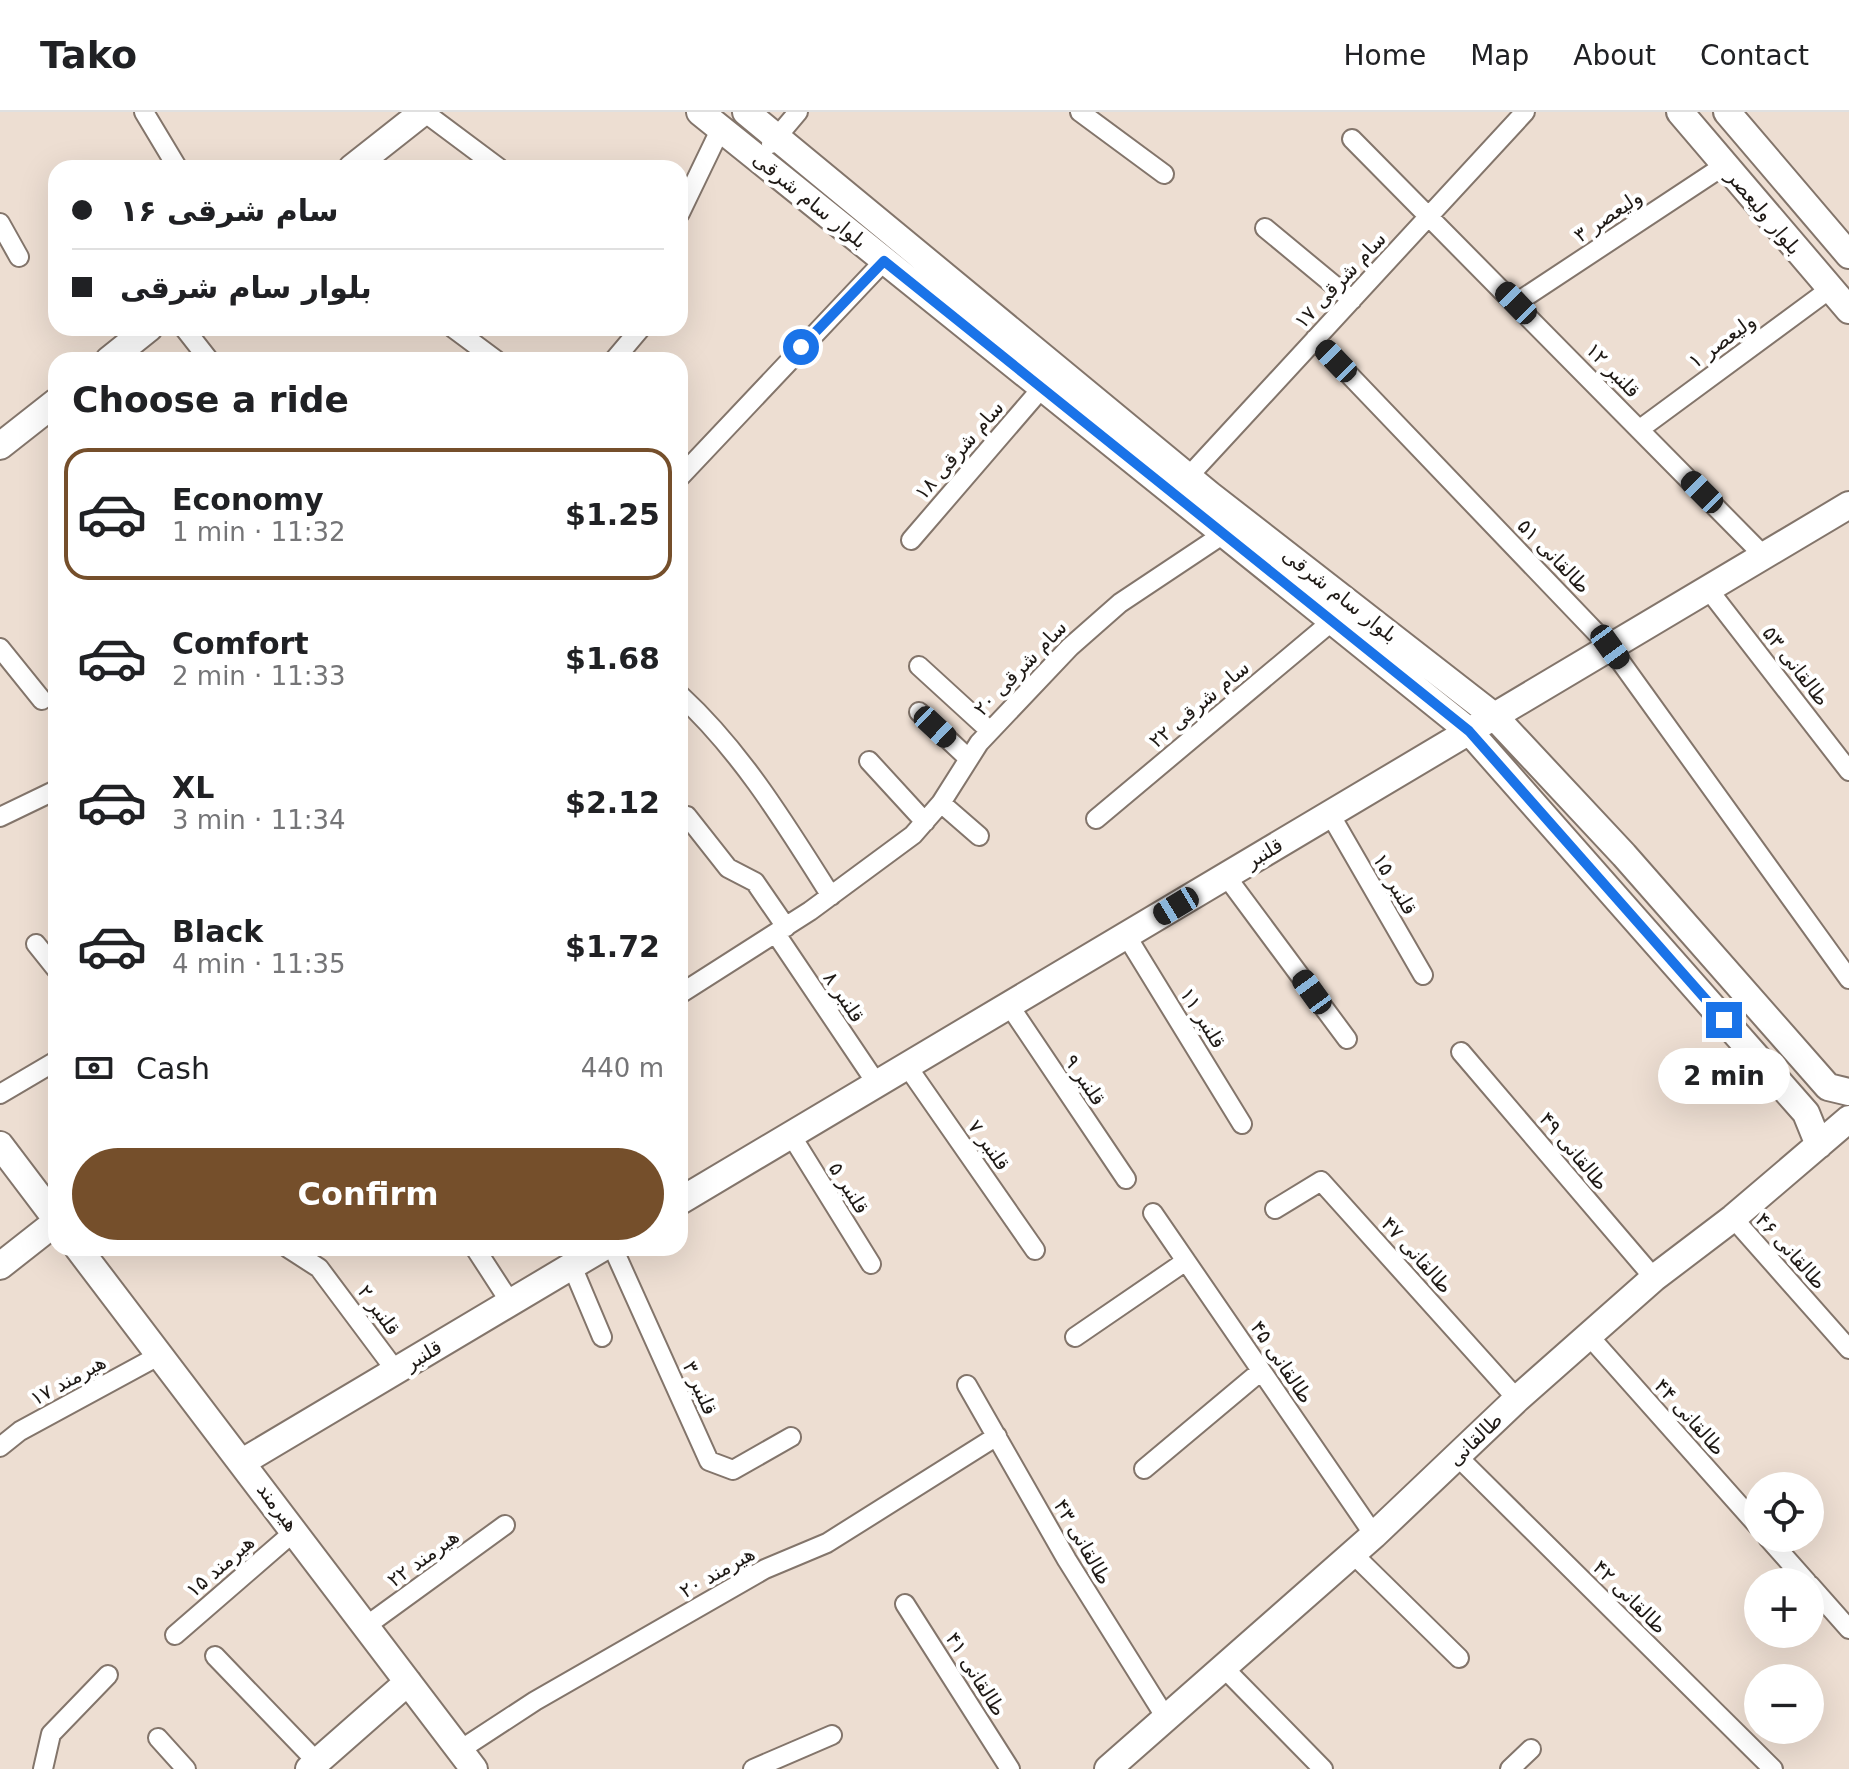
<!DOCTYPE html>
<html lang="en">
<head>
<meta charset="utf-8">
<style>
  :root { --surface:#fff; --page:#f2f2f2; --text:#202124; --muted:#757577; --line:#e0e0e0; --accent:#754f2b }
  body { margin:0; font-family:"DejaVu Sans","Noto Sans Arabic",sans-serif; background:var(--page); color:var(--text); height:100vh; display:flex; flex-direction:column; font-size:30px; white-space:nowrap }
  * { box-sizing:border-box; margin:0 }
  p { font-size:26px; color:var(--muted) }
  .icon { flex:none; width:44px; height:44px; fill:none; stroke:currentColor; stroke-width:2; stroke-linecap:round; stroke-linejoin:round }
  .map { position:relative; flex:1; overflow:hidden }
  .drawer { position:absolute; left:48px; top:240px; width:640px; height:904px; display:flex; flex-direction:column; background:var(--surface); border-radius:24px; box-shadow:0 8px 32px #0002 }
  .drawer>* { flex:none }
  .top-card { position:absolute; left:48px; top:48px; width:640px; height:176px; border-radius:24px; box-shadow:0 8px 32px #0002; display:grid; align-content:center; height:176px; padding:0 24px; background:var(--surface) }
  .tools { position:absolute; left:1744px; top:1360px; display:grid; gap:16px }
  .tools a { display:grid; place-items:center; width:80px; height:80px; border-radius:50%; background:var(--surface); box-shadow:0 8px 32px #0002; font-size:40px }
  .end { position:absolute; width:36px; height:36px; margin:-18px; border:10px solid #1a73e8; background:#fff; box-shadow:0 0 0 4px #fff }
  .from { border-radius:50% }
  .bubble { position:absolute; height:56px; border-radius:28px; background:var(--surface); box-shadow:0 8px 32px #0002; font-size:26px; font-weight:700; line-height:56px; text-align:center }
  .car { position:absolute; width:24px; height:48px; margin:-24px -12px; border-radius:10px; box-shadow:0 0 6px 2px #0007; background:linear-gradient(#222 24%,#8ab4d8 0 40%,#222 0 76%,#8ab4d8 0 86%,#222 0) }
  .top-card b { display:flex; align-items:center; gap:28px; height:76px; font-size:30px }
  .top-card b+b { border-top:2px solid var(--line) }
  .top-card i { width:20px; height:20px; background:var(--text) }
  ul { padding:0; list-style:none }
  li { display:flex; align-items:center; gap:24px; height:132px; margin:0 16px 12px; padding:0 8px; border:4px solid transparent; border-radius:24px }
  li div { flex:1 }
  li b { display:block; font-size:30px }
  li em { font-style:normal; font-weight:700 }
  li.active { border-color:var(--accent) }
  li>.icon { width:72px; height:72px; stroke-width:1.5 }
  h2 { padding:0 24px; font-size:36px; line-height:96px }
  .pay { display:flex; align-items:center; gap:20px; height:88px; padding:0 24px; font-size:30px }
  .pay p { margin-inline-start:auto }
  .action { display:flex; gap:16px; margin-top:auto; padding:16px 24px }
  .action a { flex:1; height:92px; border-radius:48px; background:var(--accent); color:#fff; font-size:32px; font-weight:700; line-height:92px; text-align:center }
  header { display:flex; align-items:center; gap:48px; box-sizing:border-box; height:112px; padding:0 40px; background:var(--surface); border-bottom:2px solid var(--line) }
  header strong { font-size:38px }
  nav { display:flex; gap:44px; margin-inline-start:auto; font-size:28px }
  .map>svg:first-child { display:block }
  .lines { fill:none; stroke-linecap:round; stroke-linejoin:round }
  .street-casing { stroke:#83756b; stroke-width:22 }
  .secondary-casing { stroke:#83756b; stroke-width:30 }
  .street { stroke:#fff; stroke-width:18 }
  .secondary { stroke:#fff; stroke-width:26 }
  .route { stroke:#1a73e8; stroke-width:10 }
  .labels { text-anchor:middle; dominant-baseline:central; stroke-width:8; stroke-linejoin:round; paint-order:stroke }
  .street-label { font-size:20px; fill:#1f1a16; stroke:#fff }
</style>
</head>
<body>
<header>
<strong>Tako</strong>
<nav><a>Home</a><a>Map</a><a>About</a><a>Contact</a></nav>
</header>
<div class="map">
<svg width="1849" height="1657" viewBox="0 0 1849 1657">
  <rect width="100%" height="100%" fill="#edded2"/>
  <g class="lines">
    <defs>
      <path id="street" d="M144,0l33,55
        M424,0l75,56
        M1080,0l84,62
        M1352,27l412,417
        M771,32l27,-32
        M680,101l41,-85
        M0,111l19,34
        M1265,116l87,72
        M1516,191l209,-138
        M184,216l25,32
        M453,216l43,32
        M1315,227l295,308 239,332
        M614,248l27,-32
        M1640,317l190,-140
        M680,365l204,-216
        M1188,365l337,-365
        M911,428l130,-151
        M1708,477l141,182
        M0,536l42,52
        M919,554l70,64
        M680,583c62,57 106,130 151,201
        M919,600l49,46
        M869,649l56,61
        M941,691l38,33
        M1330,702l93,161
        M687,704l41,52 27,14 31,45
        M0,705l56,-27
        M1096,707l234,-196
        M1226,764l121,163
        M776,822l101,150
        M1126,823l116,189
        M36,832l20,25
        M680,882l130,-83 103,-76 28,-32 38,-60 91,-96 50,-44 102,-68
        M1009,893l117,174
        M1461,940l193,226
        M907,954l128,184
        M0,982l56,-33
        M791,1023l80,129
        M1275,1097l46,-28 196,218
        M1153,1101l221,322
        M1733,1106l116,131
        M288,1136l31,20 77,103
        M475,1136l35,54
        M613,1136l96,213 24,9 58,-33
        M572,1154l30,71
        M1589,1224l169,190
        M1075,1225l111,-76
        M967,1273l100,175 99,158
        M0,1335l20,-16 140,-76
        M1457,1344l316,313
        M1144,1357l117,-98
        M1768,1426l39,44
        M1353,1442l106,104
        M1810,1473l39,44
        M905,1492l105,165
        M366,1514l139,-101
        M175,1523l120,-104
        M215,1544l102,106
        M1224,1556l99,101
        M158,1626l28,31
        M460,1638l75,-49 230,-132 62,-26 170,-107
        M43,1657l8,-35 57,-59
        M753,1657l79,-34
        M1510,1657l21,-20"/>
      <path id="secondary" d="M700,0l769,619 337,382 13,32
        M746,0l464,383 284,221 130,139 204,232 21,5
        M1680,0l169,198
        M1727,0l122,143
        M352,56l71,-56
        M109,248l40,-32
        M0,334l56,-44
        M0,1033l56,74
        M680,1089l1169,-696
        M78,1136l396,521
        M0,1154l56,-44
        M244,1349l358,-213
        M309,1657l99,-87
        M1108,1657l266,-234 143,-136 137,-121 79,-60 116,-99"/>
    </defs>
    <use href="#street" class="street-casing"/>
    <use href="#secondary" class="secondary-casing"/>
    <use href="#street" class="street"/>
    <use href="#secondary" class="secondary"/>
  </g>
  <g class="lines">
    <path class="route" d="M801,235l83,-86 585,470 255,289"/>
  </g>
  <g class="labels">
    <g class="street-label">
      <text transform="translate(810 88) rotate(39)">بلوار سام شرقی</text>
      <text transform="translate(1764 100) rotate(50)">بلوار ولیعصر</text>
      <text transform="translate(1608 104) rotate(-34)">ولیعصر ۳</text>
      <text transform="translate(1340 168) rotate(-47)">سام شرقی ۱۷</text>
      <text transform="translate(1722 229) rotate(-36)">ولیعصر ۱</text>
      <text transform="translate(1613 258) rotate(46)">قلنبر ۱۲</text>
      <text transform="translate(959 338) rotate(-49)">سام شرقی ۱۸</text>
      <text transform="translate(1554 444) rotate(46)">طالقانی ۵۱</text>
      <text transform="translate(1340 483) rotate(38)">بلوار سام شرقی</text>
      <text transform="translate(1796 554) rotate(52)">طالقانی ۵۳</text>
      <text transform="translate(1020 556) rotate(-46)">سام شرقی ۲۰</text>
      <text transform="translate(1199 592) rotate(-40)">سام شرقی ۲۲</text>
      <text transform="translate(1264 741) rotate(-31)">قلنبر</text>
      <text transform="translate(1395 772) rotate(60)">قلنبر ۱۵</text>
      <text transform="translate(844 885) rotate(56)">قلنبر ۸</text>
      <text transform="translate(1203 906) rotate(58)">قلنبر ۱۱</text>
      <text transform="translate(1085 968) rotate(56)">قلنبر ۹</text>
      <text transform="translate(989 1033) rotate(55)">قلنبر ۷</text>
      <text transform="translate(1574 1039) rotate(50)">طالقانی ۴۹</text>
      <text transform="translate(849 1076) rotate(58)">قلنبر ۵</text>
      <text transform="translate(1791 1139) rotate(48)">طالقانی ۴۶</text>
      <text transform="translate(1417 1143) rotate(48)">طالقانی ۴۷</text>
      <text transform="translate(379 1198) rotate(54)">قلنبر ۲</text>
      <text transform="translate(423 1243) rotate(-31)">قلنبر</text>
      <text transform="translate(1282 1250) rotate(56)">طالقانی ۴۵</text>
      <text transform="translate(68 1268) rotate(-29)">هیرمند ۱۷</text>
      <text transform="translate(700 1276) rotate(66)">قلنبر ۳</text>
      <text transform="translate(1690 1305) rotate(48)">طالقانی ۴۴</text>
      <text transform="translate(1475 1327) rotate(-44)">طالقانی</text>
      <text transform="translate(278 1395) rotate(53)">هیرمند</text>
      <text transform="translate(1083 1430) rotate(60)">طالقانی ۴۳</text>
      <text transform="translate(423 1446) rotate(-36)">هیرمند ۲۲</text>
      <text transform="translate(220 1454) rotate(-41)">هیرمند ۱۵</text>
      <text transform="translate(717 1460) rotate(-30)">هیرمند ۲۰</text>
      <text transform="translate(1630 1485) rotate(45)">طالقانی ۴۲</text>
      <text transform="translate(976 1562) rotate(58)">طالقانی ۴۱</text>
    </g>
  </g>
</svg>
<div class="tools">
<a><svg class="icon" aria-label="locate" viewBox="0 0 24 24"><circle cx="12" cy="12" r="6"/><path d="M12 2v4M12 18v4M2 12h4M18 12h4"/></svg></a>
<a>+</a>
<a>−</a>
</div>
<i class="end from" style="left:801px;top:235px"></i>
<i class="end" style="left:1724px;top:908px"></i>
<div class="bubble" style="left:1658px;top:936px;width:132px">2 min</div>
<i class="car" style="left:1516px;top:191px;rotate:316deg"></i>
<i class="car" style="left:1336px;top:249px;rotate:316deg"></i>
<i class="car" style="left:1702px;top:380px;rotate:315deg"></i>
<i class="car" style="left:1610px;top:535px;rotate:144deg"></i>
<i class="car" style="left:935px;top:615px;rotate:133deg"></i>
<i class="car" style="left:1176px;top:794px;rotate:239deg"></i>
<i class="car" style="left:1312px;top:880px;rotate:324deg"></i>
<div class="top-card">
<b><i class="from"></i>سام شرقی ۱۶</b>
<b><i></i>بلوار سام شرقی</b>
</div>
<section class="drawer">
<h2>Choose a ride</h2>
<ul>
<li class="active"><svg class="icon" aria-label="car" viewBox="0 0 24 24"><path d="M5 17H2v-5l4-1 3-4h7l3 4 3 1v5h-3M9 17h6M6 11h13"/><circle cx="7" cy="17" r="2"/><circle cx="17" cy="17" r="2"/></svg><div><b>Economy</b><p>1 min · 11:32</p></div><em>$1.25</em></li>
<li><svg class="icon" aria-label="car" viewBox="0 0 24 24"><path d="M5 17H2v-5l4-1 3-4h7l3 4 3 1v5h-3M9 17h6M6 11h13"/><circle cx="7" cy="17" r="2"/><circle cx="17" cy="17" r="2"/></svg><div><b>Comfort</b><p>2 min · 11:33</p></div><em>$1.68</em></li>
<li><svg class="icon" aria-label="car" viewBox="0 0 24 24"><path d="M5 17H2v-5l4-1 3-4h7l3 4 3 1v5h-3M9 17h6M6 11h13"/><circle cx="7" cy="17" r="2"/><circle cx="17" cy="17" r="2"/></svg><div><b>XL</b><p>3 min · 11:34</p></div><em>$2.12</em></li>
<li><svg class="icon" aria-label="car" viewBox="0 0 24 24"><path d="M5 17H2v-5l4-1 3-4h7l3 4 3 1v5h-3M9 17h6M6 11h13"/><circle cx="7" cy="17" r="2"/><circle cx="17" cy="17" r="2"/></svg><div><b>Black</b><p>4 min · 11:35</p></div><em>$1.72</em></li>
</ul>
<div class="pay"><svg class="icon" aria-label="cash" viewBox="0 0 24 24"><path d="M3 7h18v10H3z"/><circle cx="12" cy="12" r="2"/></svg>Cash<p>440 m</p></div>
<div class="action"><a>Confirm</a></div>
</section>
</div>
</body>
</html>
